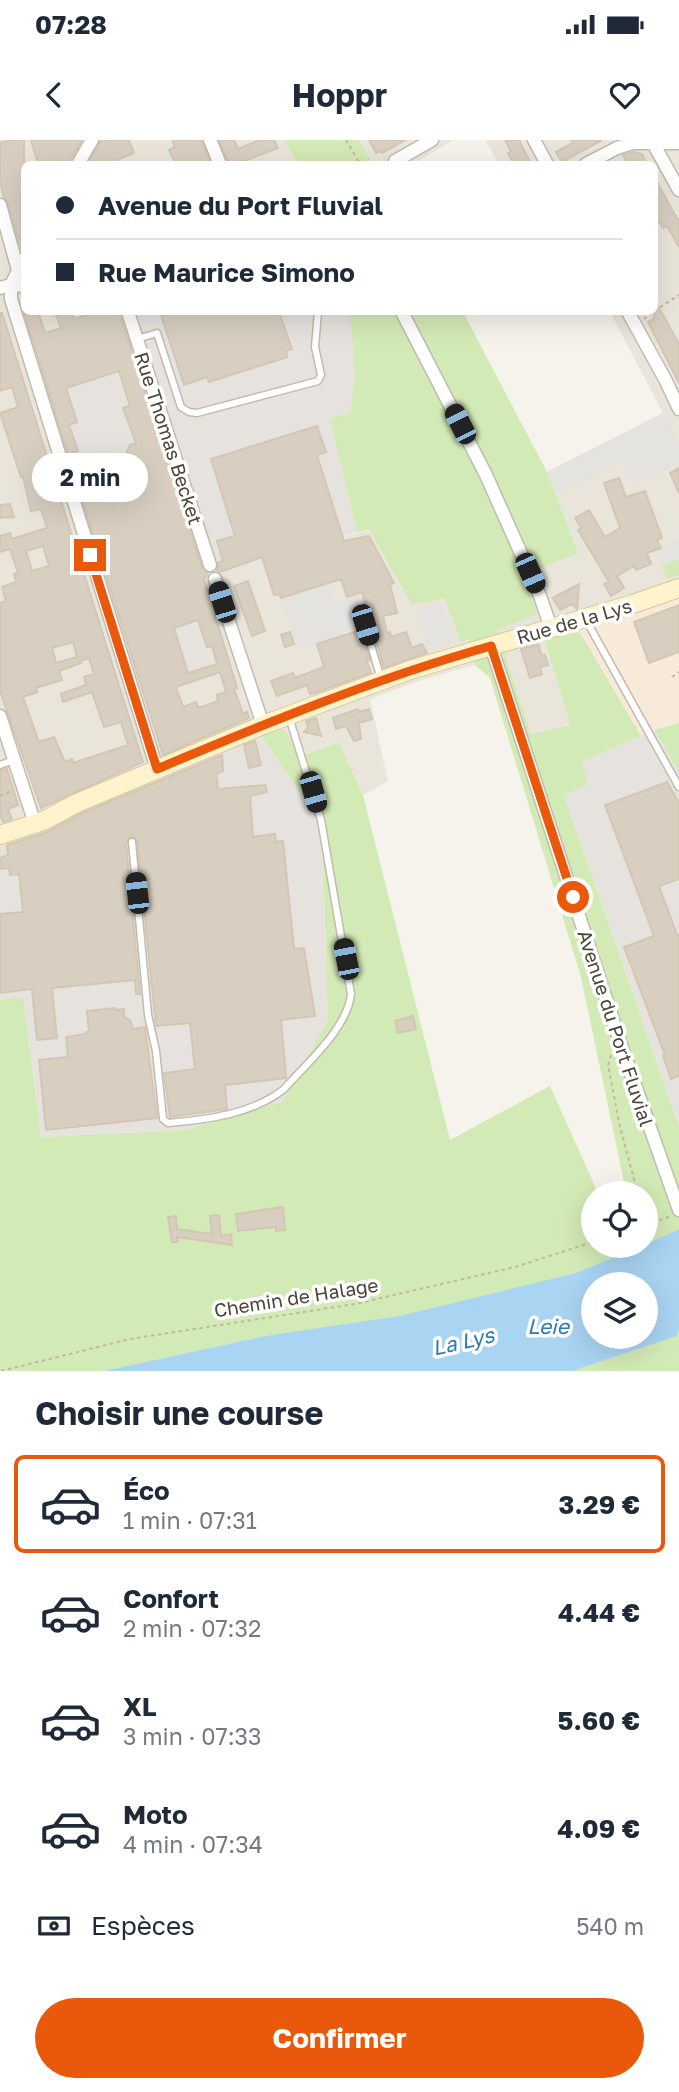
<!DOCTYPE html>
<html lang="fr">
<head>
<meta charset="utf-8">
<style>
  :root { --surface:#fff; --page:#f2f2f3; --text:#1f2937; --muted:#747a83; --line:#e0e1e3; --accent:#ea580c }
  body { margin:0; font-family:"Golos Text",sans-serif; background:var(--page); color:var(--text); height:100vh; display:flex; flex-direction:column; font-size:26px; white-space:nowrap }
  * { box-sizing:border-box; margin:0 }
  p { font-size:23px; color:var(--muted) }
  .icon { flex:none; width:38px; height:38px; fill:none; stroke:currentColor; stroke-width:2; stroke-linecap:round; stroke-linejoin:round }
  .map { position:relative; height:1231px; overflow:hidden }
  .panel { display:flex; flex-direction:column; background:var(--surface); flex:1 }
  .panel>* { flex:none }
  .guide { position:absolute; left:21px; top:21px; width:637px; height:154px; border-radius:10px; box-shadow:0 7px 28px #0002; display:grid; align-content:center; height:154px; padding:0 35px; background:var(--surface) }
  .buttons { position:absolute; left:581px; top:1041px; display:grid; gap:14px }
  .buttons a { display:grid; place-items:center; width:77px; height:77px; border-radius:50%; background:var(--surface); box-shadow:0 7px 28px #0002; font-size:35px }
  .end { position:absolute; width:32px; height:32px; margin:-16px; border:9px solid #ea580c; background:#fff; box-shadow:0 0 0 4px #fff }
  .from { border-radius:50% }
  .bubble { position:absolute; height:49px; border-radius:24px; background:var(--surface); box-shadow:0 7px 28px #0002; font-size:23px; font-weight:700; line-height:49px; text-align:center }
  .car { position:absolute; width:21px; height:42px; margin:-21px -10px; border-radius:9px; box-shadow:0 0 5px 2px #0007; background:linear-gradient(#222 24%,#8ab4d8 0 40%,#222 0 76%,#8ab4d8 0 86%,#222 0) }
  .guide b { display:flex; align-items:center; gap:24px; height:66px; font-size:26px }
  .guide b+b { border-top:2px solid var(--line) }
  .guide i { width:18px; height:18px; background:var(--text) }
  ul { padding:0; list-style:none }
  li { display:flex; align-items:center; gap:21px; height:98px; margin:0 14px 10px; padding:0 21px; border:4px solid transparent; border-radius:10px }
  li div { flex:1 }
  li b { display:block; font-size:26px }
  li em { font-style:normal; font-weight:700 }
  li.active { border-color:var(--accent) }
  li>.icon { width:63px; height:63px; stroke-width:1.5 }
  h2 { padding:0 35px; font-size:32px; line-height:84px }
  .pay { display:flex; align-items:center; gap:18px; height:77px; padding:0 35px; font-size:26px }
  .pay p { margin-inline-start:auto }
  .primary-button { display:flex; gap:14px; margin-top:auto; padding:14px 35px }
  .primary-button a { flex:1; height:80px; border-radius:42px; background:var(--accent); color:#fff; font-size:28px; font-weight:700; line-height:80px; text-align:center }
  .status { display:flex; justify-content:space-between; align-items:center; height:49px; padding:0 35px; background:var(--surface); direction:ltr }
  .status svg { height:19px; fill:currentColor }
  header { display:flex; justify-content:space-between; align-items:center; height:91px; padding:0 35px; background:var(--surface); font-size:32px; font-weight:700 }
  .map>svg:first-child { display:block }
  .residential { fill:#eae5da }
  .commercial { fill:#f7ead8 }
  .industrial { fill:#e6e2dd }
  .green { fill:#d2eab5 }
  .parking { fill:#e5e3e0 }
  .water { fill:#a9d4f2; fill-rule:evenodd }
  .building { fill:#d8cfc1; stroke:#d3c7b4; stroke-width:2; fill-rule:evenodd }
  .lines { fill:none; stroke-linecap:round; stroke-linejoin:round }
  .lane-casing { stroke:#c2bbae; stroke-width:9 }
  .street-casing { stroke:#c2bbae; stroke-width:15 }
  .secondary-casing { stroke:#d6c79b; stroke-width:20 }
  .path { stroke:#c4b79f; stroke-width:2; stroke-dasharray:3.5 3.5; stroke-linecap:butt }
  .lane { stroke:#fff; stroke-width:6 }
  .street { stroke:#fff; stroke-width:12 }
  .secondary { stroke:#fff3cd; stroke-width:18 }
  .route { stroke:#ea580c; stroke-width:9 }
  .labels { text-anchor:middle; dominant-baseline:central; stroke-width:7; stroke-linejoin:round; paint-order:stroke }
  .street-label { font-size:19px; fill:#4b4439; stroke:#fff }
  .water-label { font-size:21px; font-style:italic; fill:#2e7ab2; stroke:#fff }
</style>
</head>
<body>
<div class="status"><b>07:28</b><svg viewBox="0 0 49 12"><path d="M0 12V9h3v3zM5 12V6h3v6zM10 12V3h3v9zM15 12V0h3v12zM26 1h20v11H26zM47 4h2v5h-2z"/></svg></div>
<header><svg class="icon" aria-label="back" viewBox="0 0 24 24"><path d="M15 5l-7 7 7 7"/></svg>Hoppr<svg class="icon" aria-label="heart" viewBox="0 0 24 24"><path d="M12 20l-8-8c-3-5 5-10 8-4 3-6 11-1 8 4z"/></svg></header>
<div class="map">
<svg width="679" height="1231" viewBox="0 0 679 1231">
  <rect width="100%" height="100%" fill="#f6f3ec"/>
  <path class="residential" d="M0,0h284l14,24h-274v148h110l6,18 -11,6 -93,29 103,331 43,-14 25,-31 23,-8 -19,-61 20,-11 138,-42 43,76 32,-7 17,44 7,-2 7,25 -57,16 -48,18 18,82 -25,14 -24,-53 -39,14 -39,-21 -261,112z
    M359,0h95l-41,24h-40z
    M485,0h194v454l-108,131 -40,9 -34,-104 27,-55 54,-22 -31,-81 116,-59 -53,-101h44v-148h-155z"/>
  <path class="commercial" d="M679,454v129l-38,13 -64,-108z"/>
  <path class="industrial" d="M134,172h216l5,63 -5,37 -20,7 27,113 -126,39 -20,11 19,61 -23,8 8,25 -27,9 -6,-3 -44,14 -102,-331 93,-29 11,-5z
    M655,590l24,42v355l-115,-333 24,-10 -7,-23z
    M261,595l61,90 6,195 -46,82 -97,28 -144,7 -18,-139 -23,2v-153z"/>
  <path class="green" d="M284,0h75l14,24h-75z
    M350,172h113l84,160 31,81 -54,22 13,39 -40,16 34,104 40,-9 -27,-87 33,-10 64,108 -59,25 6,23 -24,11 115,332v102l-33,15v-50l-44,-1 23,-6 -44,-210 -91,-299 -15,-13 -7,-25 -7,2 -17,-44 -32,7 -43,-76 -12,3 -27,-113 20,-7 5,-37z
    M679,419v16l-12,4 -6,-14z
    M679,583v49l-24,-42z
    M284,589l17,27 38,-14 24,53 87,345 100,-54 48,107 -5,1v52h47l-64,27 -177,44 -134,19 -161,35h-104v-371l23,-3 18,140 144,-7 97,-28 46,-82 -6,-195 -61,-90z
    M679,1188v43h-107l105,-35z"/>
  <path class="parking" d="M663,273l16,30v20l-45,23 -10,-24 -68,32 -9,-22z
    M679,401v18l-18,6 -5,-15z
    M328,443l6,19 28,-8 8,27 -28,9 1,5 -47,14 -15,-51z
    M440,462l12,40 -24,8 -12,-40z"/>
  <path class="water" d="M679,1089v99l-2,8 -105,35h-468l161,-35 135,-20 176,-43 64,-27h6v-2zM593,1144h53v53h-53z"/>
  <path class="building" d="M11,0h13v101l-3,6 -13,-44 -4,-5 -4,-16v-39z
    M31,0h51l-14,24h-30z
    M101,0h28l5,13 -17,7 1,2 -6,2h-24z
    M172,0h29l10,24h-35l-7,-14 6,-3z
    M219,0h15l4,9 22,-9h14l4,8 -42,16h-7z
    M369,0h36l-23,13 -2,-2 -4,2z
    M505,0h14l12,24h-17l-6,-11 3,-2z
    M571,0h31l-40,22 -6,-10 17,-9z
    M633,12l9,2 5,10h-19l-5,-9z
    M654,37l25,45v25l-12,-21 -4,2 -3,-6 -6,3z
    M654,159l25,45v39l-31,-61 6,-4z
    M24,172h14l7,21 16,-5 -6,-16h17l2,7 24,-7h21l83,256 6,5 -4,6 33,109 -3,1 9,25 4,-2 2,6 -86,37 -90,-284 53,-17 4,-9 6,-2 -13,-35 7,-2 -11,-35 -53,17 11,34 -8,3 9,26 -10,3zM127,329l5,16 -16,5 -5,-16zM198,480l9,27 5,-1 5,18 -29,9 -14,-45zM220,532l6,20 -9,3 1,6 -16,6h-4l-2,-5 -13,5 -7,-20z
    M160,172h119l13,37 -6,2 1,6 -78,25 -2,-5 -23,8z
    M0,173h2l141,449 -102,46 -41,-117v-88l6,-2 -4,-14 14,-5 -2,-8 4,-1 -8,-24 -10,3v-16l10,-3 2,6 35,-11 -6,-19 -10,2 -8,-35 -2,1 -21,-64 18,-6 -6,-20 -12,4zM43,406l6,20 -17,5 -6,-20zM73,502l4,15 -21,6 -4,-15zM89,518l5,16 -10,3 2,8 -25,9 2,8 29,-10 12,35 17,-5 7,23 -55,18 -1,-4 -7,3 -11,-25 -15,5 -16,-45 14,-5 -1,-4 26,-8 -3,-9 22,-8 -1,-2z
    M317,286l9,26 -9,3 27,86 25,-5 25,47 -4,1 7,29 -14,3 4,17 3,-1 1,5 15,-5 6,16 10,-4 5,9 -43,15 -22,-76 -15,5 -6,-18 -60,19 -1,-4 -6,1 -12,-38 -42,15 -3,-2 1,-7 5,-2 -6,-20 18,-5 -24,-77z
    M679,328v25l-9,-20z
    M619,338l7,19 19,-6 17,47 -5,2 4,8 -14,5 4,11 -15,6 -2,-4 -17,10 7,12 -13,8 -7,-12 5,-2 -31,-52 3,-2 -6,-10 14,-8 16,27 15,-9 -16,-45z
    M10,364l4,13 -14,1v-13z
    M248,441l17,50 -13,5 -18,-50z
    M579,444l-2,25 -5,-5 -12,6 -7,-12z
    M679,465v47l-30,11 -15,-41z
    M361,490l9,30 -4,-2 5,15 -53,19 -8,2 -3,-9 -30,11 -6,-15 22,-8 2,5 29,-11 -7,-23z
    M290,492l4,12 -9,3 -4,-12z
    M538,504l4,12 3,-1 3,10 -8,2 2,7 -12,4 -9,-29z
    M358,569l1,3 10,-3 3,10 -13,4 2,16 -7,2 -8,-15 -10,3 -3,-11z
    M316,578l3,11 2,7 -17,-4 4,-4 -2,-7z
    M255,601l6,24 -12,3 -5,-23z
    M222,615l1,16 -7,3 2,15 47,-4 2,7 -17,4 3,41 22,-3 1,8 7,-1 11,108 10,-1 11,68 -34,4 5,58 -61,7 2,24 -57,8 -6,-44 31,-4 -5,-46 -34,3 -19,-187 -6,-3 -5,7 14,151h-4l-1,-14 -83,8 5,50 -20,2 -5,-51 -32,4v-79l23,-2 -4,-38 -9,1 -1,-7 -9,1v-11l8,-3 -1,-10 40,-13 33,-18z
    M7,629l11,36 -10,4 4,10 -9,3 -3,-7v-44z
    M667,642l12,21v76l-20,7 18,49h2v141l-8,3 -8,-23 2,-1 -41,-108 30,-11 -49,-131z
    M115,868v2l9,-1v8l6,3 3,9 12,-2 12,91 -111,12 -7,-70 29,-3 -2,-20 20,-3v-2h3l-2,-21z
    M413,876l3,13 -18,4 -3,-12z
    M283,1067l2,23 -9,1v-4l-38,4 -2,-17z
    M219,1075l2,21 10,-2 1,11 -55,-8 1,5h-6l-4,-25 8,-1 1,13 35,5 -2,-18z"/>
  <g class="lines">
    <defs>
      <path id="lane" d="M137,199l20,-6 24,74 8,5 8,1 121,-32 3,-6 -6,-28 3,-35
        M586,480l93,167
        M365,485l16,54
        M0,625l14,-5
        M132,702l16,173 8,36 7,68 5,4c38,-3 85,-9 116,-34 23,-26 63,-60 67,-95l-30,-174 -32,-103"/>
      <path id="street" d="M210,0l10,24
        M534,0l13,24
        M653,3l26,47
        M395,21l37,-21
        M78,24l14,-24
        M586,24l31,-16 15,-5h47
        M0,65l18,65
        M24,119l-13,26v14l146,470
        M0,148l11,-3 13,1
        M128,172l82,253
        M402,172l84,163 54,121 11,32
        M628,172l38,69 13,28
        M215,439l48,146
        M491,506l131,402 57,162
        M0,576l35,108"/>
      <path id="secondary" d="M0,695l43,-14 34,-18 186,-78 147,-55 223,-66 46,-16"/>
    </defs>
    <use href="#lane" class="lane-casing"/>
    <use href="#street" class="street-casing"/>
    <use href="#secondary" class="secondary-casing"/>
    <path class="path" d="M346,0l14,24
      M654,171l25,-16
      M644,179l9,-7
      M672,537l7,-5
      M0,656l12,-5
      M611,915l-3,10 12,62 18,67
      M646,1085l25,-9
      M1,1231l129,-32 225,-35 160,-37 78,-25"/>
    <use href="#lane" class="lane"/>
    <use href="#street" class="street"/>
    <use href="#secondary" class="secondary"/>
  </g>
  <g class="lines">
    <path class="route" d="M90,415l67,214c109,-46 220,-91 334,-123l82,251"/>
  </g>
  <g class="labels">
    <g class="street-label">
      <text transform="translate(169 298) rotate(72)">Rue Thomas Becket</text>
      <text transform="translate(574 481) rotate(-16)">Rue de la Lys</text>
      <text transform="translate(616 888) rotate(72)">Avenue du Port Fluvial</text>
      <text transform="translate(296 1157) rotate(-9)">Chemin de Halage</text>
    </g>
    <g class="water-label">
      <text x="548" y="1186">Leie</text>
      <text transform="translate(463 1201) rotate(-13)">La Lys</text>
    </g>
  </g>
</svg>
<div class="buttons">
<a><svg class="icon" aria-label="locate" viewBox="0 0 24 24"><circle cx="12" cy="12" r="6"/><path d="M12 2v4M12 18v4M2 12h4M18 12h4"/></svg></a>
<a><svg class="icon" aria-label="layers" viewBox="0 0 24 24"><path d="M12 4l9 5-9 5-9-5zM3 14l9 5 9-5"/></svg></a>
</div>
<i class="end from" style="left:573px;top:757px"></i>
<i class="end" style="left:90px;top:415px"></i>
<div class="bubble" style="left:32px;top:313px;width:116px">2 min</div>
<i class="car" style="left:460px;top:284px;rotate:333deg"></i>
<i class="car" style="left:530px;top:433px;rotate:156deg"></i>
<i class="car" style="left:222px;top:462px;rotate:342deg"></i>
<i class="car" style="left:365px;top:485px;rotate:163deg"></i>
<i class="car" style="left:313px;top:652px;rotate:164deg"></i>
<i class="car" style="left:137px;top:753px;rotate:354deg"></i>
<i class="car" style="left:346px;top:819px;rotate:349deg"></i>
<div class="guide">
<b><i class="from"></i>Avenue du Port Fluvial</b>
<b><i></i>Rue Maurice Simono</b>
</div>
</div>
<section class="panel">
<h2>Choisir une course</h2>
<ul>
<li class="active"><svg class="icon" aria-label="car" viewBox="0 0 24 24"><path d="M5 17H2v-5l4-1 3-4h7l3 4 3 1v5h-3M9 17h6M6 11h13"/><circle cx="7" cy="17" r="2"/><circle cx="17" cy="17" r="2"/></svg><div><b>Éco</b><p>1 min · 07:31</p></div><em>3.29 €</em></li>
<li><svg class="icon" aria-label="car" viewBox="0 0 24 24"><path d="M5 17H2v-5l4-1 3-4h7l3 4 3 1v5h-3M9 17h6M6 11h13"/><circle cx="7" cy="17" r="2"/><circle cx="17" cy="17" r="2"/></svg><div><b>Confort</b><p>2 min · 07:32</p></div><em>4.44 €</em></li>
<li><svg class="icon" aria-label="car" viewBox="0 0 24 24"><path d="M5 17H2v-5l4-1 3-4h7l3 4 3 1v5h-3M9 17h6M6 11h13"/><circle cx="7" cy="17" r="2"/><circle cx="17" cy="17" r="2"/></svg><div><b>XL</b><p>3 min · 07:33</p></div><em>5.60 €</em></li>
<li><svg class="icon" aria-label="car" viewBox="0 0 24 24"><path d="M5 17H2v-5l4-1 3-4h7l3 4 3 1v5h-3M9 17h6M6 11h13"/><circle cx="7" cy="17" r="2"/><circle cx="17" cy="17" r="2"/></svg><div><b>Moto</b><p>4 min · 07:34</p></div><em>4.09 €</em></li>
</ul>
<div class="pay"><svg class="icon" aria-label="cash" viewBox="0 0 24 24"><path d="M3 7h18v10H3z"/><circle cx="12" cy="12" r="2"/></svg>Espèces<p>540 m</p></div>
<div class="primary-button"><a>Confirmer</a></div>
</section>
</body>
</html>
